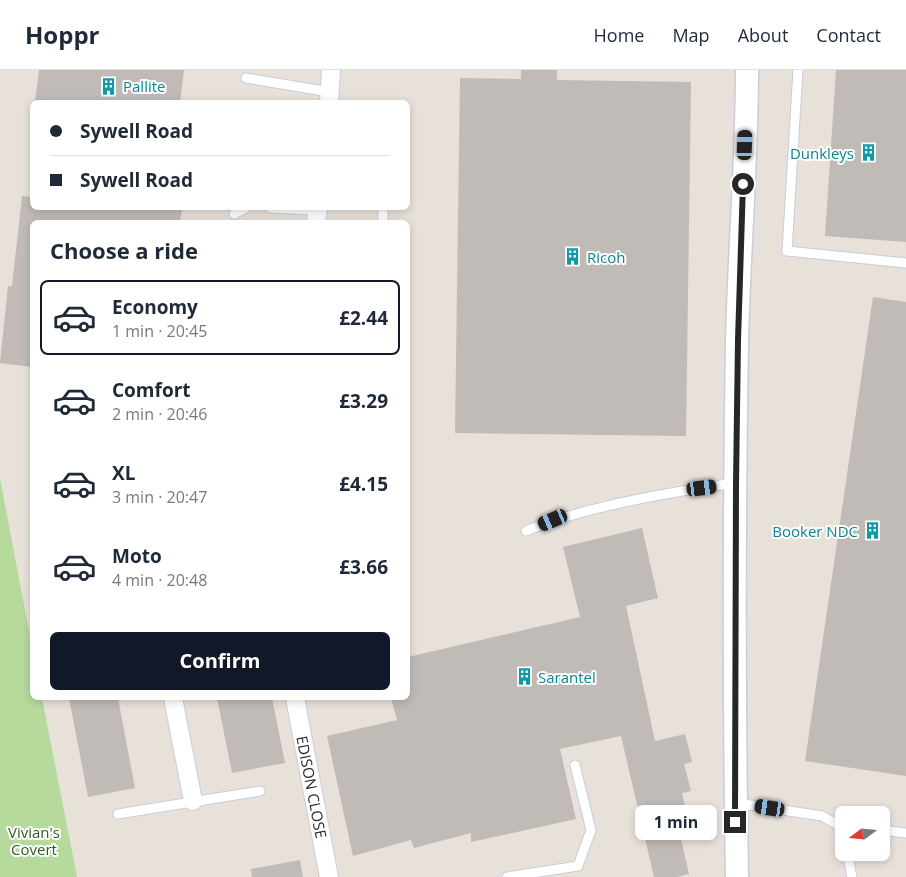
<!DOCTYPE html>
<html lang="en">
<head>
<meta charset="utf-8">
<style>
  :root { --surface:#fff; --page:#f6f6f7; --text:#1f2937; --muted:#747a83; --line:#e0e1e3; --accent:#111827 }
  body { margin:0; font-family:"Open Sans",sans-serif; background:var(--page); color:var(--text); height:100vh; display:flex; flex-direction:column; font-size:19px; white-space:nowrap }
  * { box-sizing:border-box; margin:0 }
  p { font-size:16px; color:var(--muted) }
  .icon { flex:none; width:28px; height:28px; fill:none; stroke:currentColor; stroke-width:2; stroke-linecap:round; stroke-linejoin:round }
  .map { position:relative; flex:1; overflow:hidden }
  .sheet { position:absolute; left:30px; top:150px; width:380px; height:480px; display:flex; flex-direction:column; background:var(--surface); border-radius:8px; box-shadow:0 2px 8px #0003 }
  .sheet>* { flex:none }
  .top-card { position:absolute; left:30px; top:30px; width:380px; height:110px; border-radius:8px; box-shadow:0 2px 8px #0003; display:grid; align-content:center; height:110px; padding:0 20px; background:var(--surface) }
  .needle { width:32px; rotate:254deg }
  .tools { position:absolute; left:835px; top:736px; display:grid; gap:10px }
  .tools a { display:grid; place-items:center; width:55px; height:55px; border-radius:8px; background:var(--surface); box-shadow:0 2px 8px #0003; font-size:25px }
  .end { position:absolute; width:22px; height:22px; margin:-11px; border:6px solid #272727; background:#fff; box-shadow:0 0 0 2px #fff }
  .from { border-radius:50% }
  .bubble { position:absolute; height:35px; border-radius:8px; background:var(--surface); box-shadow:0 2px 8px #0003; font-size:16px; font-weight:700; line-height:35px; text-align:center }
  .car { position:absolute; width:15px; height:30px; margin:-15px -8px; border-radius:6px; box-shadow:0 0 4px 1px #0007; background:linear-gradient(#222 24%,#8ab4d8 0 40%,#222 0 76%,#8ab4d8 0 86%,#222 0) }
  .top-card b { display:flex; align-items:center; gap:18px; height:48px; font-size:19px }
  .top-card b+b { border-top:1px solid var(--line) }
  .top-card i { width:12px; height:12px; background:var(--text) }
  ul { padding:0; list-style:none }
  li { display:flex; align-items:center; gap:15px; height:75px; margin:0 10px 8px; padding:0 10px; border:2px solid transparent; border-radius:8px }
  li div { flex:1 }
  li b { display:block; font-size:19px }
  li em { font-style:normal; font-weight:700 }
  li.current { border-color:var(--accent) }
  li>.icon { width:45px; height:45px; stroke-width:1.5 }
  h2 { padding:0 20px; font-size:22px; line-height:60px }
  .action { display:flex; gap:10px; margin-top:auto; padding:10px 20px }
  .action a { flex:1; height:58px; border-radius:8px; background:var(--accent); color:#fff; font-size:20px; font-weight:700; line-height:58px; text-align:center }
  header { display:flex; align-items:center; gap:30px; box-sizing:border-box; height:70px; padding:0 25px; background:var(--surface); border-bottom:1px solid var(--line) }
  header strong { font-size:24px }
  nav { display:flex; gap:28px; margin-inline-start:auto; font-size:18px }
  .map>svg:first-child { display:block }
  .green { fill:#b6d99c }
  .building { fill:#c0bbb7 }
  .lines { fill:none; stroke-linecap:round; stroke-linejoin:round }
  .service-casing { stroke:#c9cdd7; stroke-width:11 }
  .minor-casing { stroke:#c9cdd7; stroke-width:20 }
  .tertiary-casing { stroke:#c9cdd7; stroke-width:25 }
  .service { stroke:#fff; stroke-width:9 }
  .minor { stroke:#fff; stroke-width:18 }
  .tertiary { stroke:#fff; stroke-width:22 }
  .route { stroke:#272727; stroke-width:6 }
  .labels { text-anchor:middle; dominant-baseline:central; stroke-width:4; stroke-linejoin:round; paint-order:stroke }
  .culture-label { font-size:15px; fill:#0d838f; stroke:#fff; text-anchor:start }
  .street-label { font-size:15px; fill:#272727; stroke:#fff }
  .park-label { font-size:15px; fill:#325a21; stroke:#fff }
</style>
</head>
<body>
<header>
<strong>Hoppr</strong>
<nav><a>Home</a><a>Map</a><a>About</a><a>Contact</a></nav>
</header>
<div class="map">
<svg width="906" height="807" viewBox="0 0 906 807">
  <rect width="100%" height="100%" fill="#e8e1da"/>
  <path class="green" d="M0,408l32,169v51h10l35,179h-77z"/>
  <path class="building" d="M39,0h145l-4,32h-145z
    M521,0h36v10l134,2 -5,354 -231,-3 5,-355 61,1z
    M836,0h70v172l-81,-6z
    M22,126l10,1v11h150l-2,14h-148v145l-32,-4 8,-77h4z
    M873,227l33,5v474l-101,-15z
    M642,458l16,70 -32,8 29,135 30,-7 7,28 -8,2 7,27 -9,2 7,31 -11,2 11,48 -12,3h-23l-33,-141 -61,13 16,70 -105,23v-9l-57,15 -3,-8 -58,16 -26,-120 70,-16 -6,-22h17v-41l172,-40 -17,-70z
    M69,628h49l17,90 -47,9z
    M217,628h55l13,65 -53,10z
    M300,790l3,17h-51l-1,-8z"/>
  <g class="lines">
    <defs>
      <path id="service" d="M798,0l-11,181 119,12
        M246,8l84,14
        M270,138l47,2
        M383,138v14
        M234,144l12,-6
        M526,461c60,-25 144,-39 209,-48
        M737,733l85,13 18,10 4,13
        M118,744l142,-23
        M881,760l25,3
        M847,782l5,25
        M507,807l71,-11 13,-36 -16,-65"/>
      <path id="minor" d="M329,32l2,-32
        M316,152l2,-14
        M173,628l20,103
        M295,628l34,179"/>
      <path id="tertiary" d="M737,807c-3,-178 -3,-357 0,-535 2,-91 10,-181 10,-272"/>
    </defs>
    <use href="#service" class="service-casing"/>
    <use href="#minor" class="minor-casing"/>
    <use href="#tertiary" class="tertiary-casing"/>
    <use href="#service" class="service"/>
    <use href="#minor" class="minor"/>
    <use href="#tertiary" class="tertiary"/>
  </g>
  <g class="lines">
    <path class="route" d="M735,752l1,-339 2,-143 5,-156"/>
  </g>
  <defs>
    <symbol id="building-bare" viewBox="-9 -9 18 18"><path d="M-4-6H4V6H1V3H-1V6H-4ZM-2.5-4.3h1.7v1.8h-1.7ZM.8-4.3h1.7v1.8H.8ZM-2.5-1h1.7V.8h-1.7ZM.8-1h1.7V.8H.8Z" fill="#0f9aa8" stroke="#fff" stroke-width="2.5" paint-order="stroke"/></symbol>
  </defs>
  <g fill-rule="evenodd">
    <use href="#building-bare" x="96" y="4" width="25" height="25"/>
    <use href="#building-bare" x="856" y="70" width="25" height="25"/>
    <use href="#building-bare" x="560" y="174" width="25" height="25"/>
    <use href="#building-bare" x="860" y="448" width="25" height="25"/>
    <use href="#building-bare" x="512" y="594" width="25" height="25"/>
  </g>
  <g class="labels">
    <g class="culture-label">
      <text x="123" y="16">Pallite</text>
      <text x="854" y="83" text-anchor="end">Dunkleys</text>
      <text x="587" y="187">Ricoh</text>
      <text x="858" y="461" text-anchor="end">Booker NDC</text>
      <text x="538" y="607">Sarantel</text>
    </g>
    <g class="street-label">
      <text transform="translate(312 717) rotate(79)">EDISON CLOSE</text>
    </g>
    <g class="park-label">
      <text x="34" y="762">Vivian's<tspan x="34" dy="17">Covert</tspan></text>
    </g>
  </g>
</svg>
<div class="tools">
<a><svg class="needle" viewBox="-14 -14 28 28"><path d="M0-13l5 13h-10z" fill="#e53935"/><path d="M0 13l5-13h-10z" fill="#747a83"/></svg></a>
</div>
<i class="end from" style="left:743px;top:114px"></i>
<i class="end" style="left:735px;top:752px"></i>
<div class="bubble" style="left:635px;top:735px;width:82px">1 min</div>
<i class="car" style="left:745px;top:75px;rotate:2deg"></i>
<i class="car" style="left:702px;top:418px;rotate:83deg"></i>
<i class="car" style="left:553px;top:450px;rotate:247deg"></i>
<i class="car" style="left:770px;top:738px;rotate:279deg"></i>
<div class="top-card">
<b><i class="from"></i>Sywell Road</b>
<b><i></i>Sywell Road</b>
</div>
<section class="sheet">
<h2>Choose a ride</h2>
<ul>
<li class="current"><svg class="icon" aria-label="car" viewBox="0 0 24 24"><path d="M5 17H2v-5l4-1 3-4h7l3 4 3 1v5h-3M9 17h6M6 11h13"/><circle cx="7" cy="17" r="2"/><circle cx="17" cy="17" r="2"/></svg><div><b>Economy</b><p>1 min · 20:45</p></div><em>£2.44</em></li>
<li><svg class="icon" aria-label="car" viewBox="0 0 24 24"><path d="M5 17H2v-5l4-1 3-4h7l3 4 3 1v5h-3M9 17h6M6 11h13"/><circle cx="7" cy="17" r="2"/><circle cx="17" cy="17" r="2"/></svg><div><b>Comfort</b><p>2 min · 20:46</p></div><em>£3.29</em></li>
<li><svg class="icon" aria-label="car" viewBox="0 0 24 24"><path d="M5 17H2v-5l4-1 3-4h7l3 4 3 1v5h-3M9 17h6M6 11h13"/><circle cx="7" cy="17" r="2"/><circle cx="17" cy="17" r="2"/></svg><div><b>XL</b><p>3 min · 20:47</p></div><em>£4.15</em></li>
<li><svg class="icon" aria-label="car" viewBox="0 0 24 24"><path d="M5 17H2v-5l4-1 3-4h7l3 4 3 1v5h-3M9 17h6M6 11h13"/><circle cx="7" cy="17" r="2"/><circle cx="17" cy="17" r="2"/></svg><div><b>Moto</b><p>4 min · 20:48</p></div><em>£3.66</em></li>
</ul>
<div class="action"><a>Confirm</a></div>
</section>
</div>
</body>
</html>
